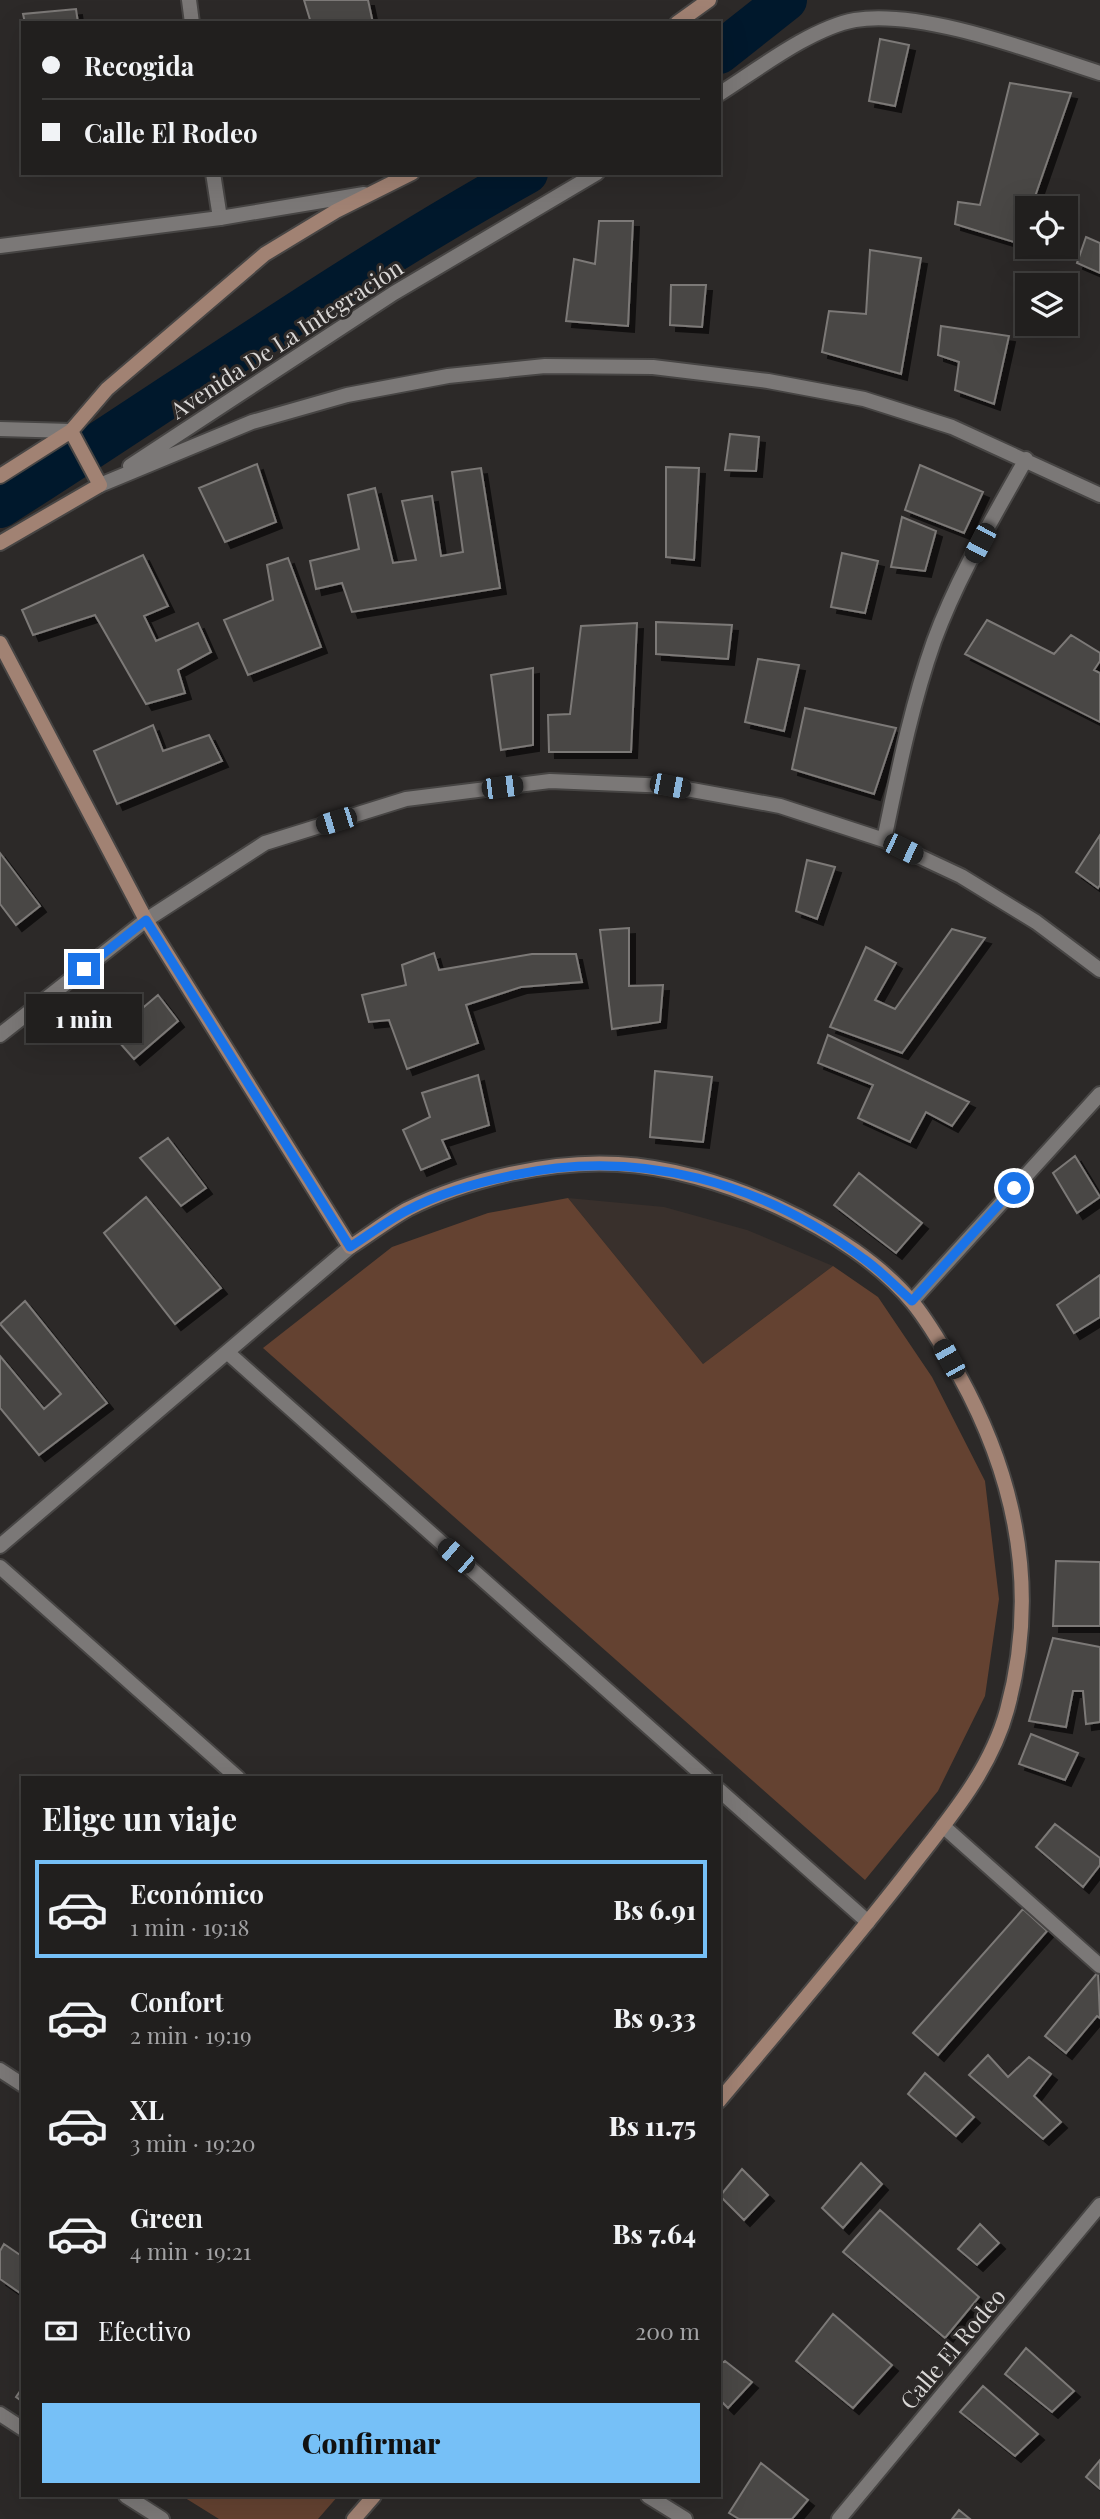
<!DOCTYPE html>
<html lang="es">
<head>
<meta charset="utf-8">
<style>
  :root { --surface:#211f1e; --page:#292727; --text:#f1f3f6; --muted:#a2a2a4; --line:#3e3d3c; --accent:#76c0f7 }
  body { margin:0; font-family:"Playfair Display",serif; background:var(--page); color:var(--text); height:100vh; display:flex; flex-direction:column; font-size:26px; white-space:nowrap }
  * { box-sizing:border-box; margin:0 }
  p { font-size:23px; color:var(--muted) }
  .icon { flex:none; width:38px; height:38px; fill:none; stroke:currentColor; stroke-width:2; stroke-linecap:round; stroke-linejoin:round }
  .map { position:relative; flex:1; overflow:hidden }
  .sheet { position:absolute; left:21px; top:1776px; width:700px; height:721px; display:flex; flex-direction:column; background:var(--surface); border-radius:0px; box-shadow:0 7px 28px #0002,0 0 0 2px var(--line) }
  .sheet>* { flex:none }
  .banner { position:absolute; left:21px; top:21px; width:700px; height:154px; border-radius:0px; box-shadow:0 7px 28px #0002,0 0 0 2px var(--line); display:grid; align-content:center; height:154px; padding:0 21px; background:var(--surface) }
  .fabs { position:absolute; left:1015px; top:196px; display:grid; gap:14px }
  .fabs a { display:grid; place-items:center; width:63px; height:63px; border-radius:0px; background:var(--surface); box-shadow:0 7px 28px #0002,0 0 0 2px var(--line); font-size:35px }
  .end { position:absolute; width:32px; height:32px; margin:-16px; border:9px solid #1a73e8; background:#fff; box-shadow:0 0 0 4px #fff }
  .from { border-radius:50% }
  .bubble { position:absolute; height:49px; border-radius:0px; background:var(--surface); box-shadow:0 7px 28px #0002,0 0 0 2px var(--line); font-size:23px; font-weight:800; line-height:49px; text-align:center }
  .car { position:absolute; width:21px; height:42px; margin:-21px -10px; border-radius:9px; box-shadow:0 0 5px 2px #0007; background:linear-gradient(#222 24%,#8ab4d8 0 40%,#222 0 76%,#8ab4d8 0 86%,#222 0) }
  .banner b { display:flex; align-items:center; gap:24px; height:66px; font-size:26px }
  .banner b+b { border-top:2px solid var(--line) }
  .banner i { width:18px; height:18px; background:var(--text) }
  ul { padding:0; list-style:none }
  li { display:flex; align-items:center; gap:21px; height:98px; margin:0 14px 10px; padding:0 7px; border:4px solid transparent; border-radius:0px }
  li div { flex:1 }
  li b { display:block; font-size:26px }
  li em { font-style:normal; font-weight:800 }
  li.on { border-color:var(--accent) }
  li>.icon { width:63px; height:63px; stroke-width:1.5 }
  h2 { padding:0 21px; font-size:32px; line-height:84px }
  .pay { display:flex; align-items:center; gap:18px; height:77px; padding:0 21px; font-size:26px }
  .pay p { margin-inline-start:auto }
  .button { display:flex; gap:14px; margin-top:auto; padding:14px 21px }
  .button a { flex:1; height:80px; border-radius:0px; background:var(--accent); color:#111; font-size:28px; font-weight:800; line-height:80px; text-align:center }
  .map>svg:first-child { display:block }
  .built { fill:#39302c }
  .green { fill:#644231 }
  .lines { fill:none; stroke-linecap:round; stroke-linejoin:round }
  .canal { stroke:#00182c; stroke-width:42 }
  .building { fill:#494745; stroke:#7c7977; stroke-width:2; filter:url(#shadow) }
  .lane-casing { stroke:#474544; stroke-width:18 }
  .street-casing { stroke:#474544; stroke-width:18 }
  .secondary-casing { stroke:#474544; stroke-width:18 }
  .lane { stroke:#7b7877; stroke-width:14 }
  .street { stroke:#7b7877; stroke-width:14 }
  .secondary { stroke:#a18273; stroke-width:14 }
  .route { stroke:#1a73e8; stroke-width:9 }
  .labels { text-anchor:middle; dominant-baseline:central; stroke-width:6; stroke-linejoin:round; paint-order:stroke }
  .street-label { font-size:23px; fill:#d9d7d6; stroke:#2c2928 }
</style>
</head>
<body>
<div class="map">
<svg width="1100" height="2519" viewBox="0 0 1100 2519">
  <defs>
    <filter id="shadow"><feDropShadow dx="6" dy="6" stdDeviation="0" flood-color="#0009"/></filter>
  </defs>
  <rect width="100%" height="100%" fill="#2c2928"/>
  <path class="built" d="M568,1198l96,9 83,23 86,36 -130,98z"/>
  <path class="green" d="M568,1198l135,166 130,-98 45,31 54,80 53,104 14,118 -14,97 -47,95 -73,89 -602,-532 129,-101 96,-34z
    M182,2496h156l-20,23h-99z"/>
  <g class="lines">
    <path class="canal" d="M719,53l67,-53
      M0,507c175,-111 345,-233 527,-334"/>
  </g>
  <path class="building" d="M304,0h64l5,23h-62z
    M76,9l2,14h-53l-2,-9z
    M880,39l29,6 -14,61 -26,-5z
    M1010,83l61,10 -40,115h-4v38l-72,-22 3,-22 22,3z
    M599,221h34l-5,105 -62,-5 8,-62 21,5z
    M1086,237l14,6v30l-23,-10z
    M1028,247h18v5z
    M870,250l51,8 -20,116 -79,-22 7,-41 37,3z
    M671,285h35l-4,42 -32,-2z
    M941,326l68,10 -15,68 -39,-14 4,-28 -21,-7z
    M730,434l29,3 -3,34 -31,-1z
    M257,464l19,58 -51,20 -26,-54z
    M920,465l63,27 -19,41 -59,-23z
    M666,467l33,1 -5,92 -28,-3z
    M481,468l19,120 -148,24 -10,-29 -26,6 -6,-28 49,-12 -11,-54 27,-7 18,75 23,-3 -14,-59 30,-5 9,60 22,-4 -11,-80z
    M902,517l34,14 -11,40 -34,-4z
    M842,553l36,8 -13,52 -34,-6z
    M143,555l25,51 -24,10 12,25 42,-18 13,29 -33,18 7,23 -39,11 -51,-89 -62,20 -11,-25z
    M288,558l33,89 -73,28 -24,-55 49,-20 -6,-35z
    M987,620l67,34 17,-19 29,18v8l-6,9 6,3v49l-135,-68z
    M656,622l76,3 -4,34 -72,-5z
    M637,623l-6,129h-82l-1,-37 22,-1 11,-88z
    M758,659l41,6 -15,66 -39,-9z
    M533,668v77l-32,5 -10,-75z
    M805,708l91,20 -22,66 -82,-25z
    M153,725l10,26 46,-16 13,26 -105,43 -23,-53z
    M1100,835v50l-2,3 -22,-16z
    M0,853l40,53 -24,19 -16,-21z
    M807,860l28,7 -18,52 -21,-8z
    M629,928v58l34,-1 -3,37 -48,7 -12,-99z
    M952,929l33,9 -83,115 -72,-26 36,-80 30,16 -21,37 20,9z
    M434,953l5,17 93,-16h44l6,28 -61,5 -55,18 12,38 -71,26 -18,-49 -20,2 -7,-27 44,-10 -4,-20z
    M158,995l20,26 -44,38 -22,-25z
    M828,1035l141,67 -17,24 -26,-14 -16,30 -52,-24 15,-33 -55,-22z
    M655,1071l57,6 -9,65 -53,-5z
    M478,1075l11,50 -47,15 8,18 -29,12 -18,-40 27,-13 -8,-24z
    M168,1138l38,50 -25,18 -41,-48z
    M1075,1156l25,41 -23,16 -24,-40z
    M859,1173l63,50 -26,30 -62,-48z
    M146,1197l75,91 -46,36 -71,-91z
    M1100,1275v42l-26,16 -17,-28z
    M25,1301l82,102 -68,52 -39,-47v-52l44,53 17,-15 -61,-70z
    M1056,1561l44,1v64h-47z
    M1053,1638l47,9v75l-14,2 -3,-33h-10l-7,36 -37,-6z
    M1031,1734l47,19 -13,27 -46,-16z
    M1055,1824l45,34v7l-17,22 -47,-40z
    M1023,1909l24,22 -109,124 -25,-22z
    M1098,1972l2,46 -3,-2 -31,37 -21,-17z
    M988,2055l20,22 21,-20 22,17 -17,22 27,26 -18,17 -74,-64z
    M925,2073l49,44 -18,19 -48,-42z
    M861,2163l21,21 -39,44 -21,-20z
    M742,2169l26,26 -24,25 -24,-24z
    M880,2210l99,87 -34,41 -102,-86z
    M980,2224l19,19 -22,22 -19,-16z
    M4,2244l19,13v38l-23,-16v-28z
    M833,2314l59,51 -39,43 -57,-47z
    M1026,2348l48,43 -22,21 -47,-38z
    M725,2361l27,21 -24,26 -9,-9v-34z
    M983,2386l55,48 -23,22 -55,-44z
    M23,2387v15l-7,-5z
    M1100,2460v29l-14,-12z
    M761,2463l47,37 -16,19h-53l-10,-6z
    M959,2510l11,9h-18z"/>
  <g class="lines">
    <defs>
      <path id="lane" d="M189,0l3,23
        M213,173l7,45"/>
      <path id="street" d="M719,94c38,-24 92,-66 136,-74 67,-11 179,32 245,53
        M0,246l220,-28 144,-24
        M0,429l71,2
        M130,466l264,-173 203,-120
        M100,485l152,-63 95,-27 101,-19 97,-10 108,1 115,14 96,18 88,28 148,68
        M884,840c14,-67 27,-134 50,-199 23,-63 59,-123 92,-182
        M0,1035l146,-115 119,-77 141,-44 144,-18 120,5 110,20 104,34 77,36 75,46 64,48
        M912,1301l188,-207
        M227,1352l479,426
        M0,1546l350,-299
        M0,1567l238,211
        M719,1790l149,132
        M943,1826l157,140
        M0,2070l23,15
        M0,2414l23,15
        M126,2496l36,23
        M648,2496l37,23
        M839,2519l261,-314"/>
      <path id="secondary" d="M677,23l32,-23
        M0,476l71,-45 36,-42 158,-135 71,-43 76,-38
        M0,543l100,-58 -29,-54
        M0,643l146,277 204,327c19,-12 38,-27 58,-38 59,-30 145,-49 210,-45 97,5 233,64 295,139 18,22 32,48 46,72 58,105 80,218 48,335 -17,63 -62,113 -101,164 -60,77 -124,152 -187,227
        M354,2519l20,-23"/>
    </defs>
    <use href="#lane" class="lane-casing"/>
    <use href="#street" class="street-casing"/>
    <use href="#secondary" class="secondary-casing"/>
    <use href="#lane" class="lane"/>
    <use href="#street" class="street"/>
    <use href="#secondary" class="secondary"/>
  </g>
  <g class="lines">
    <path class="route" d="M84,969l62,-49 204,327c19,-12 38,-27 58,-37 32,-17 71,-28 106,-35 125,-27 248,7 350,84 17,12 32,28 48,42l102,-113"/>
  </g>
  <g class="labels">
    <g class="street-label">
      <text transform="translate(286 338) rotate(-33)">Avenida De La Integración</text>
      <text transform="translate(952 2348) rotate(-50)">Calle El Rodeo</text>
    </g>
  </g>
</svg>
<div class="fabs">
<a><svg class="icon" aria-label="locate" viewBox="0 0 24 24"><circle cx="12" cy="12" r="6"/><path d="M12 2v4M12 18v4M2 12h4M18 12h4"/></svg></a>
<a><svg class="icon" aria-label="layers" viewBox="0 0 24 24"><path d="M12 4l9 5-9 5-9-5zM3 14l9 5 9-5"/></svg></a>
</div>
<i class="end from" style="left:1014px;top:1188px"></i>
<i class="end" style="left:84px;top:969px"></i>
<div class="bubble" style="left:26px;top:994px;width:116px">1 min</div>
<i class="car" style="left:980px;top:543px;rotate:208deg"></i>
<i class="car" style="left:670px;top:786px;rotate:101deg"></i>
<i class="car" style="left:502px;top:787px;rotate:83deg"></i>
<i class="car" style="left:336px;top:821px;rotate:253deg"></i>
<i class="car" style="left:903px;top:849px;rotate:116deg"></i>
<i class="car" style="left:949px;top:1359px;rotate:331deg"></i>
<i class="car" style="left:456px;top:1556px;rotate:311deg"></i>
<div class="banner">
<b><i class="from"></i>Recogida</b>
<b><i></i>Calle El Rodeo</b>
</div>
<section class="sheet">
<h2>Elige un viaje</h2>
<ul>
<li class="on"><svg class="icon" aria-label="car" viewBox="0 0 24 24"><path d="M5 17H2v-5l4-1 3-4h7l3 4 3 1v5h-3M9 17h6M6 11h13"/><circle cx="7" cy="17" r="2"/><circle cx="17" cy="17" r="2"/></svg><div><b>Económico</b><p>1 min · 19:18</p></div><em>Bs 6.91</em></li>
<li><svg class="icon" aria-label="car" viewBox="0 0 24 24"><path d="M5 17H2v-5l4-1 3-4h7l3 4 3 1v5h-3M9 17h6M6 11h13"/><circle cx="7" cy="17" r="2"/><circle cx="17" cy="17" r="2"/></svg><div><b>Confort</b><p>2 min · 19:19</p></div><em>Bs 9.33</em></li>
<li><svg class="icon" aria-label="car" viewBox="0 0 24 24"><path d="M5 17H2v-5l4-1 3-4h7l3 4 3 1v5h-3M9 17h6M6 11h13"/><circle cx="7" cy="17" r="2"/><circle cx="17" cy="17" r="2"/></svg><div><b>XL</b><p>3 min · 19:20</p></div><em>Bs 11.75</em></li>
<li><svg class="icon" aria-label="car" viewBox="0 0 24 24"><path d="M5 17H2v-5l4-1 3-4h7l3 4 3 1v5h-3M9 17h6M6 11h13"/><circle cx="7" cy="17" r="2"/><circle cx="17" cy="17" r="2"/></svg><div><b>Green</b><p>4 min · 19:21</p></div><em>Bs 7.64</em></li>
</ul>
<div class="pay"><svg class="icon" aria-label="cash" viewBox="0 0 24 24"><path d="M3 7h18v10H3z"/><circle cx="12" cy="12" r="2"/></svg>Efectivo<p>200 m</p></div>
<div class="button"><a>Confirmar</a></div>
</section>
</div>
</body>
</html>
